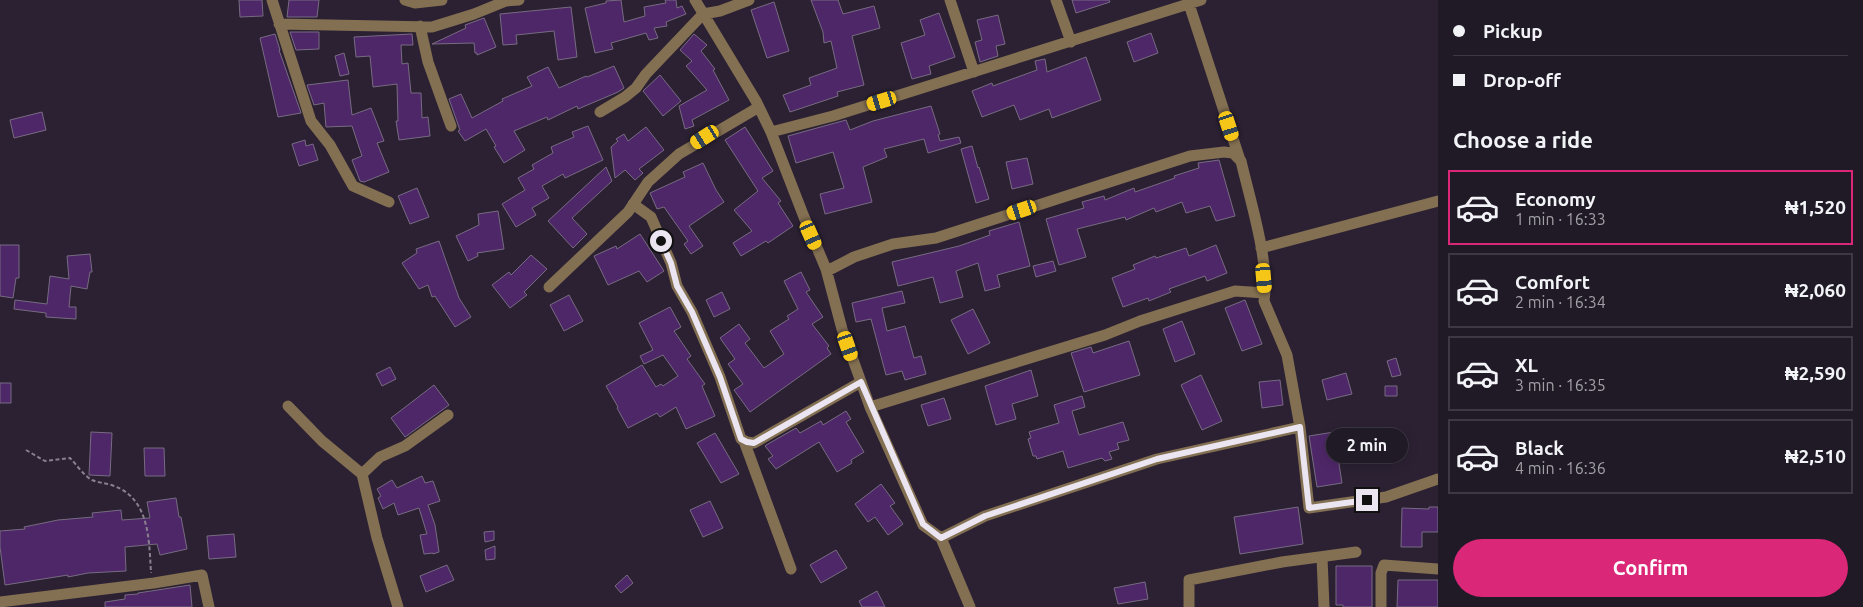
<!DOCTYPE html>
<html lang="en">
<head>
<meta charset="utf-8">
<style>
  :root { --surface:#201926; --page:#2d2632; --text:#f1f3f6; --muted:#a2a0a7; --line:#3d3843; --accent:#db2777 }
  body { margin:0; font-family:Ubuntu,sans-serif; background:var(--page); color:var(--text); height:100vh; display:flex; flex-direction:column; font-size:19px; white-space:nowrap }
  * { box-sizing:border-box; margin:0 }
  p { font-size:16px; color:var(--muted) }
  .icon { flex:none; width:28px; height:28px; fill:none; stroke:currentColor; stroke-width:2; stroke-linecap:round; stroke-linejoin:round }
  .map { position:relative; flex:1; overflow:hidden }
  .side { display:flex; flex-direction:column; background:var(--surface); width:425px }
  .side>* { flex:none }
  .top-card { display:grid; align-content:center; height:110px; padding:0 15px; background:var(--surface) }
  .end { position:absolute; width:22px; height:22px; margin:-11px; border:6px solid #ebe5f1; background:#111; box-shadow:0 0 0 2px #111 }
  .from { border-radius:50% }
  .bubble { position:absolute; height:35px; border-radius:18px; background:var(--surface); box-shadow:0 2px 12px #0003,0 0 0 1px var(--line); font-size:16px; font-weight:700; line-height:35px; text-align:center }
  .car { position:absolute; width:15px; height:30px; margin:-15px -8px; border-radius:6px; box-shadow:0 0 4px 1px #0007; background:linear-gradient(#f5c518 24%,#345 0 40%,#f5c518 0 76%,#345 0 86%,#f5c518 0) }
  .top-card b { display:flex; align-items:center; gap:18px; height:48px; font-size:19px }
  .top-card b+b { border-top:1px solid var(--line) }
  .top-card i { width:12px; height:12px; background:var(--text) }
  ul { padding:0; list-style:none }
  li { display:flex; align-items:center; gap:15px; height:75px; margin:0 10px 8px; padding:0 5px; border:2px solid var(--line); border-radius:0px }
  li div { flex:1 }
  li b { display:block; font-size:19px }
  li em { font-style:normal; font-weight:700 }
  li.selected { border-color:var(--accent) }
  li>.icon { width:45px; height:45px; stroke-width:1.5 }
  h2 { padding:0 15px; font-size:22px; line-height:60px }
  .cta { display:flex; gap:10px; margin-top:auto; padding:10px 15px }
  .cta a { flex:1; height:58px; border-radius:30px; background:var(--accent); color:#fff; font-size:20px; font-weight:700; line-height:58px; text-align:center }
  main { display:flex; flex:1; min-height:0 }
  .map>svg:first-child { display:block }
  .building { fill:#4e2768; stroke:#776b81 }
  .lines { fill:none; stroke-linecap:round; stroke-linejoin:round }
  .path { stroke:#887f8f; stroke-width:2; stroke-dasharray:4 2.5; stroke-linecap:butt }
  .minor { stroke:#836f51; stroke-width:11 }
  .route { stroke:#ebe5f1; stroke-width:6 }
</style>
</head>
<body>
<main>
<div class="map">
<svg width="1438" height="607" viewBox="0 0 1438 607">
  <rect width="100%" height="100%" fill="#2b2133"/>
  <path class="building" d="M239,0h23l1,16 -23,1z
    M289,0h30l-2,17h-30z
    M621,0l3,22 21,-6 -1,-9 22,-4 -1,-3h11l1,8 5,-2 4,8 -20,8 1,4 -13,2 4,10 -9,2 -3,-7 -35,10 2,6 -18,4 -10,-45 21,-5v-2z
    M811,0h27l5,14 31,-8 6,22 -28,8 12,49 -27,7 1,4 -48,16 -7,-17 28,-10 -2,-7 28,-10 -6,-27 -7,2 -1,-11z
    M1072,0h37l1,2 -34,11z
    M774,2l15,49 -22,7 -16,-48z
    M571,7l6,50 -19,3 -4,-29 -38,4 1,9 -14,1 -3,-31z
    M939,13l16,44 -26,9 2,8 -19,5 -11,-36 24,-8 -5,-15z
    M998,15l7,29 -9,2 2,10 -18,6 -5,-20 7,-2 -5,-20z
    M484,18l12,29 -19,8v-2h-2l-1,-10 -42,1 34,-16 -1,-3z
    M290,32h29v17l-23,1z
    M1151,33l7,20 -24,9 -7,-20z
    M275,34l5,16h-1l22,63 -23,4 -18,-79z
    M412,34l1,11h-12l1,19 6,-1 3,30h10l1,25 6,-1 2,19 -31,4 -3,-19h2l-1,-37 -24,3 -3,-31 -14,1 -2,-20z
    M694,34l13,11 -6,6 14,18 -2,1 16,30 -37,20 2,6 -9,3 -6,-23 28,-16 -21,-24 6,-5 -12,-11z
    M344,53l5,21 -9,2 -5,-20z
    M1086,57l15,43 -49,18 -3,-9 -29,11 -6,-15 -32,12 -10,-26 20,-8 1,3 44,-16 -2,-9 10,-2 2,13z
    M614,66l10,22 -6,4 -40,17 -1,-3 -29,14 -1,-3 -33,14 11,19 -21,13 -10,-16 2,-1 -10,-17 -21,12 -7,-10 2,-1 -11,-31 12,-5 11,24 31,-17 -1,-2 30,-13 -5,-9 21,-10 11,21 27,-12 1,1z
    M660,75l21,26 -18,15 -20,-25z
    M348,80l4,35 19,-7 13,33 -7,2 12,29 -25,10 -4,-1 -8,-21 10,-4 -10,-30 -26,1 -2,-24 -10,2 -7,-20z
    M931,106l9,28 -2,1 2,6 19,-4 2,6 -33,10 -4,-14 -40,10 3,8 -24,10 9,35 -47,12 -5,-20 24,-6 -11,-36 -37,11 -8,-27 58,-16 4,10 23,-9z
    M42,112l4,18 -32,8 -4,-18z
    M588,126l15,34 -38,18 -2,-4 -21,12 7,12 -17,10 4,7 -20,12 -14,-23 23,-14 -7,-12 16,-9 -2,-4 21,-12 -2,-6 23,-10 -2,-5z
    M646,127l18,23 -25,19 4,4 -8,7 -10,-10 -10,8 -4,-31 7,-6 -2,-2 8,-5 4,7z
    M745,127l28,44 -11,7 19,23 -3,2 15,23 -25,17 -2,-2 -25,15 -8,-13 19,-12 -18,-21 24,-19 -33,-51z
    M305,140l1,6 7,-2 5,16 -19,6 -7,-22z
    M972,146l6,22 1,-1 10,32 -13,4 -15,-54z
    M1027,158l6,26 -21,5 -6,-27z
    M1219,160l16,56 -19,5 -6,-15 -24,7 -4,-11 -26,10 -2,-4 -28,12 -1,-3 -48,12 9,28 -27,8 -13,-46 38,-11 -2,-6 22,-6 1,4 29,-12 1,4 40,-14 -1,-2 25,-8 -1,-5z
    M703,163l13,27 8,12 -35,24 14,20 -12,8 -7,-10 4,-3 -24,-34 -7,2 -7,-16 35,-16 -2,-5z
    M606,167l6,14 -40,37 15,16 -14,14 -25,-27z
    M417,188l12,29 -19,7 -12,-28z
    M498,211l6,38 -27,4 1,3 -10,5 -12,-25 23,-11 -1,-11z
    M1019,222l11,44 -33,9 3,12 -15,4 -7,-28 -22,8 7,26 -23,6 -7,-26 -35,9 -6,-24 67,-16 31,-11 -1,-4z
    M640,234l24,37 -17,11 -8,-11 -31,14 -14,-29 22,-10 1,3z
    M439,241l20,57 12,19 -16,10 -20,-31 -3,1 -4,-12 -9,4 -17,-26 15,-10 -1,-4z
    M0,245h19v33h-3l-3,20 -13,-2z
    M1216,245l11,28 -20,8 -2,-5 -36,13 2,3 -22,9 -1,-3 -25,9 -11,-29 23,-9 -2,-4 22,-9 1,2 30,-10 3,8z
    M90,254l2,18h-2l-3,17 -16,-3 -2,21h7v12l-30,-2v-4l-32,-4 1,-9 32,4 3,-28 19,3 -2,-23z
    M531,255l16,14 -23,23 3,3 -17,13 -18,-23 17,-13 2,3z
    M1053,261l3,10 -20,6 -3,-11z
    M801,272l9,18 -4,2 17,25 -11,7 17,22 -2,2 4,6 -81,58 -16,-22 9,-6 -15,-20 7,-5 -15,-21 19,-14 11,15 -5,4 19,25 20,-14 -14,-23 19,-12 -2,-3 11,-7 -14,-28z
    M902,291l3,12 -23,5 5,23 18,-5 9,32 7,-2 5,18 -21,6 -3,-9 -16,4 -15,-56 -15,3 -4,-19z
    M722,292l8,17 -16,8 -8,-17z
    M569,295l14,26 -19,10 -14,-26z
    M1245,300l17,44 -20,7 -17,-43z
    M670,307l11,20 -7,4 17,25 -4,3 18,25 -3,2 13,30 -29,13 -10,-22 -16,10 -3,-4 -29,15 -11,-20 1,-1 -12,-21 36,-21 14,22 5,-3 2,2 15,-10 -15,-21 -19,9 -4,-8 13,-6 -14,-27z
    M973,309l17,34 -22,11 -17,-34z
    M1182,321l13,33 -20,8 -12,-33z
    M1129,341l11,34 -56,17 -13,-39 20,-6 2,6z
    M1396,358l5,17 -9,2 -5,-16z
    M390,367l6,12 -14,7 -6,-12z
    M1031,370l7,26 -26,8 4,15 -20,6 -11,-39z
    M1346,373l6,21 -25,6 -5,-20z
    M1201,375l21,46 -20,9 -21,-45z
    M1280,380l3,25 -21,3 -3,-26z
    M0,383h11v20h-11z
    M434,385l15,20 -44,32 -14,-19z
    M1385,386h12v10h-12z
    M1082,396l3,11 -13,4 7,24 44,-13 6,18 -12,3 2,6 -10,3 3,7 -7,2 -3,-3 -7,2 -27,8 -5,-17 -26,8 -1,-3h-3l-5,-17 3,-1 -2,-6 30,-9 -5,-18z
    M944,398l7,21 -23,7 -7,-21z
    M846,411l5,8 -5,3 18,30 -13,8 1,3 -15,9 -18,-30 -43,27 -8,-10 5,-3 -8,-10 3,-2 28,-16 4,5 21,-12 2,4z
    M91,432l21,1 -2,43 -21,-1z
    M1334,432l8,51 -25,4 -8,-51z
    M715,433l24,41 -18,9 -24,-40z
    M144,448h20l1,28h-20z
    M422,476l3,7 8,-2 7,20 -12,4 7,20 4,27 -6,2v-1l-9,1 -4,-19 7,-1 -8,-26 -21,7 -4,-12 -11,6 -5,-11 3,-2 -4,-7 15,-9 5,8z
    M881,484l14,19 -5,3 13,18 -15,11 -13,-18 -7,5 -13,-18z
    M176,498l3,19h2l6,32 -27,6 -3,-11 -32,3 1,24 -38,2 -20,4v-2l-63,10 -5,-38v-16l25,-2 -1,-2 34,-7 35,-3 -1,-4 29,-3 1,10 28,-2 -3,-16z
    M710,501l13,27 -20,9 -13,-27z
    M1298,507l5,37 -63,10 -6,-37z
    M1429,507h9v25h-16v15h-21l1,-39 27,1z
    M494,531v9l-9,2 -1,-10z
    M234,534l2,23 -27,2 -2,-23z
    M495,546v13l-9,1 -1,-10z
    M836,550l11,18 -26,15 -11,-18z
    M447,565l7,15 -28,12 -6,-16z
    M1336,566h36v41h-29v-2h-7z
    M627,575l6,8 -12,10 -6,-7z
    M1398,580h40v27h-41z
    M1145,582l3,17 -30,5 -4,-16z
    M190,585l2,22h-87v-5l20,-3v-4l13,-1v-1z
    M877,591l8,16h-23l-3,-6z"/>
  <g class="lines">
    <path class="path" d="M26,450l19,11 25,-3c6,6 14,18 22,22 7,3 15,3 22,6 36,13 35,55 37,87"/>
    <path class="minor" d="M272,0l39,121 19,24 23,41 36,16
      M405,0l10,3 27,-3
      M695,0l61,101 15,31 33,85 22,52 16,60 28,78 53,118 18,13 29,69
      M950,0l24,72
      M1056,0l15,42
      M1189,4l51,156
      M279,24l153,3 42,-13 32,-13 13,-1
      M420,26l8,36 23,64
      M600,112l25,-15 11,-9 10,-14 57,-60 17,-3 29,-11
      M771,132l62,-16 368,-116
      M633,204l18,13 20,46 6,23 15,26 28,65 21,62 6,3 7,1 107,-61
      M1261,248l177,-47
      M827,271l27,-14 39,-13 43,-6 254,-82 34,-4 9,1 8,8c9,39 29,101 23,140l23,54 13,72 9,81 77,-11 52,-18
      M549,287l79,-75 20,-30 31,-28 80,-47
      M288,406l34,35 40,33 15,64 21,69
      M870,407l235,-72 35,-14 95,-30 30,2
      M744,441l47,128
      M362,474l18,-17 25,-11 43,-31
      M941,538l44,-22 172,-57 143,-32
      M1322,557l2,50
      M0,602l154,-19 48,-8 7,32
      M1189,607v-27l93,-18 74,-10
      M1381,607v-34l3,-8 54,4"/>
  </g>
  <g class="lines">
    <path class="route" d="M661,241l10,22 6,23 15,26 28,65 21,62 6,3 7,1 107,-61 62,142 18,14 44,-22 172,-57 143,-32 9,81 58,-8"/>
  </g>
</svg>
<i class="end from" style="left:661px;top:241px"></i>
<i class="end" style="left:1367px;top:500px"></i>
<div class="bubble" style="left:1326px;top:428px;width:82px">2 min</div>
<i class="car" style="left:882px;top:101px;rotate:253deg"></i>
<i class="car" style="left:1229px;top:126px;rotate:162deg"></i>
<i class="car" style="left:705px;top:137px;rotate:238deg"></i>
<i class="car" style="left:1022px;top:210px;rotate:252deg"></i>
<i class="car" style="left:811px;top:235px;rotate:156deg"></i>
<i class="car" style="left:1264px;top:278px;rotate:175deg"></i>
<i class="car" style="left:848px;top:346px;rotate:161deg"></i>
</div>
<section class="side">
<div class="top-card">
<b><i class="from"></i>Pickup</b>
<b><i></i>Drop-off</b>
</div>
<h2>Choose a ride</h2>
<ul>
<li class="selected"><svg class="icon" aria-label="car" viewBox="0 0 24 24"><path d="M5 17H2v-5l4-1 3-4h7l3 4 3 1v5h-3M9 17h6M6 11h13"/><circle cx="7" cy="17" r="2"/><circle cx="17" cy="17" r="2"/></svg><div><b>Economy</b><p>1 min · 16:33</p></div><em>₦1,520</em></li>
<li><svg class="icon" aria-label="car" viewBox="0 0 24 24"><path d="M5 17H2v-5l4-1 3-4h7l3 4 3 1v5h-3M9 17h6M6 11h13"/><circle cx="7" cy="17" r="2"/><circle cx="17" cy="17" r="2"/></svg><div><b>Comfort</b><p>2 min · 16:34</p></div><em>₦2,060</em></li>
<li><svg class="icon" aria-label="car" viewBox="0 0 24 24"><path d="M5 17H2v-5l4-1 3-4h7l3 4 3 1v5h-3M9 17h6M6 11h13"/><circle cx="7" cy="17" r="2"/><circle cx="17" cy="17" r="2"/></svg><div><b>XL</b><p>3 min · 16:35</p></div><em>₦2,590</em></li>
<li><svg class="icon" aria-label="car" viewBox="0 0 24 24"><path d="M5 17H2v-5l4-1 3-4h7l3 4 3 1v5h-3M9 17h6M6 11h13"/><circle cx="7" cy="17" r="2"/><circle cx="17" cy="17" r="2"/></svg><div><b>Black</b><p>4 min · 16:36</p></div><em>₦2,510</em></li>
</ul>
<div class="cta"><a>Confirm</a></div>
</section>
</main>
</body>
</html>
